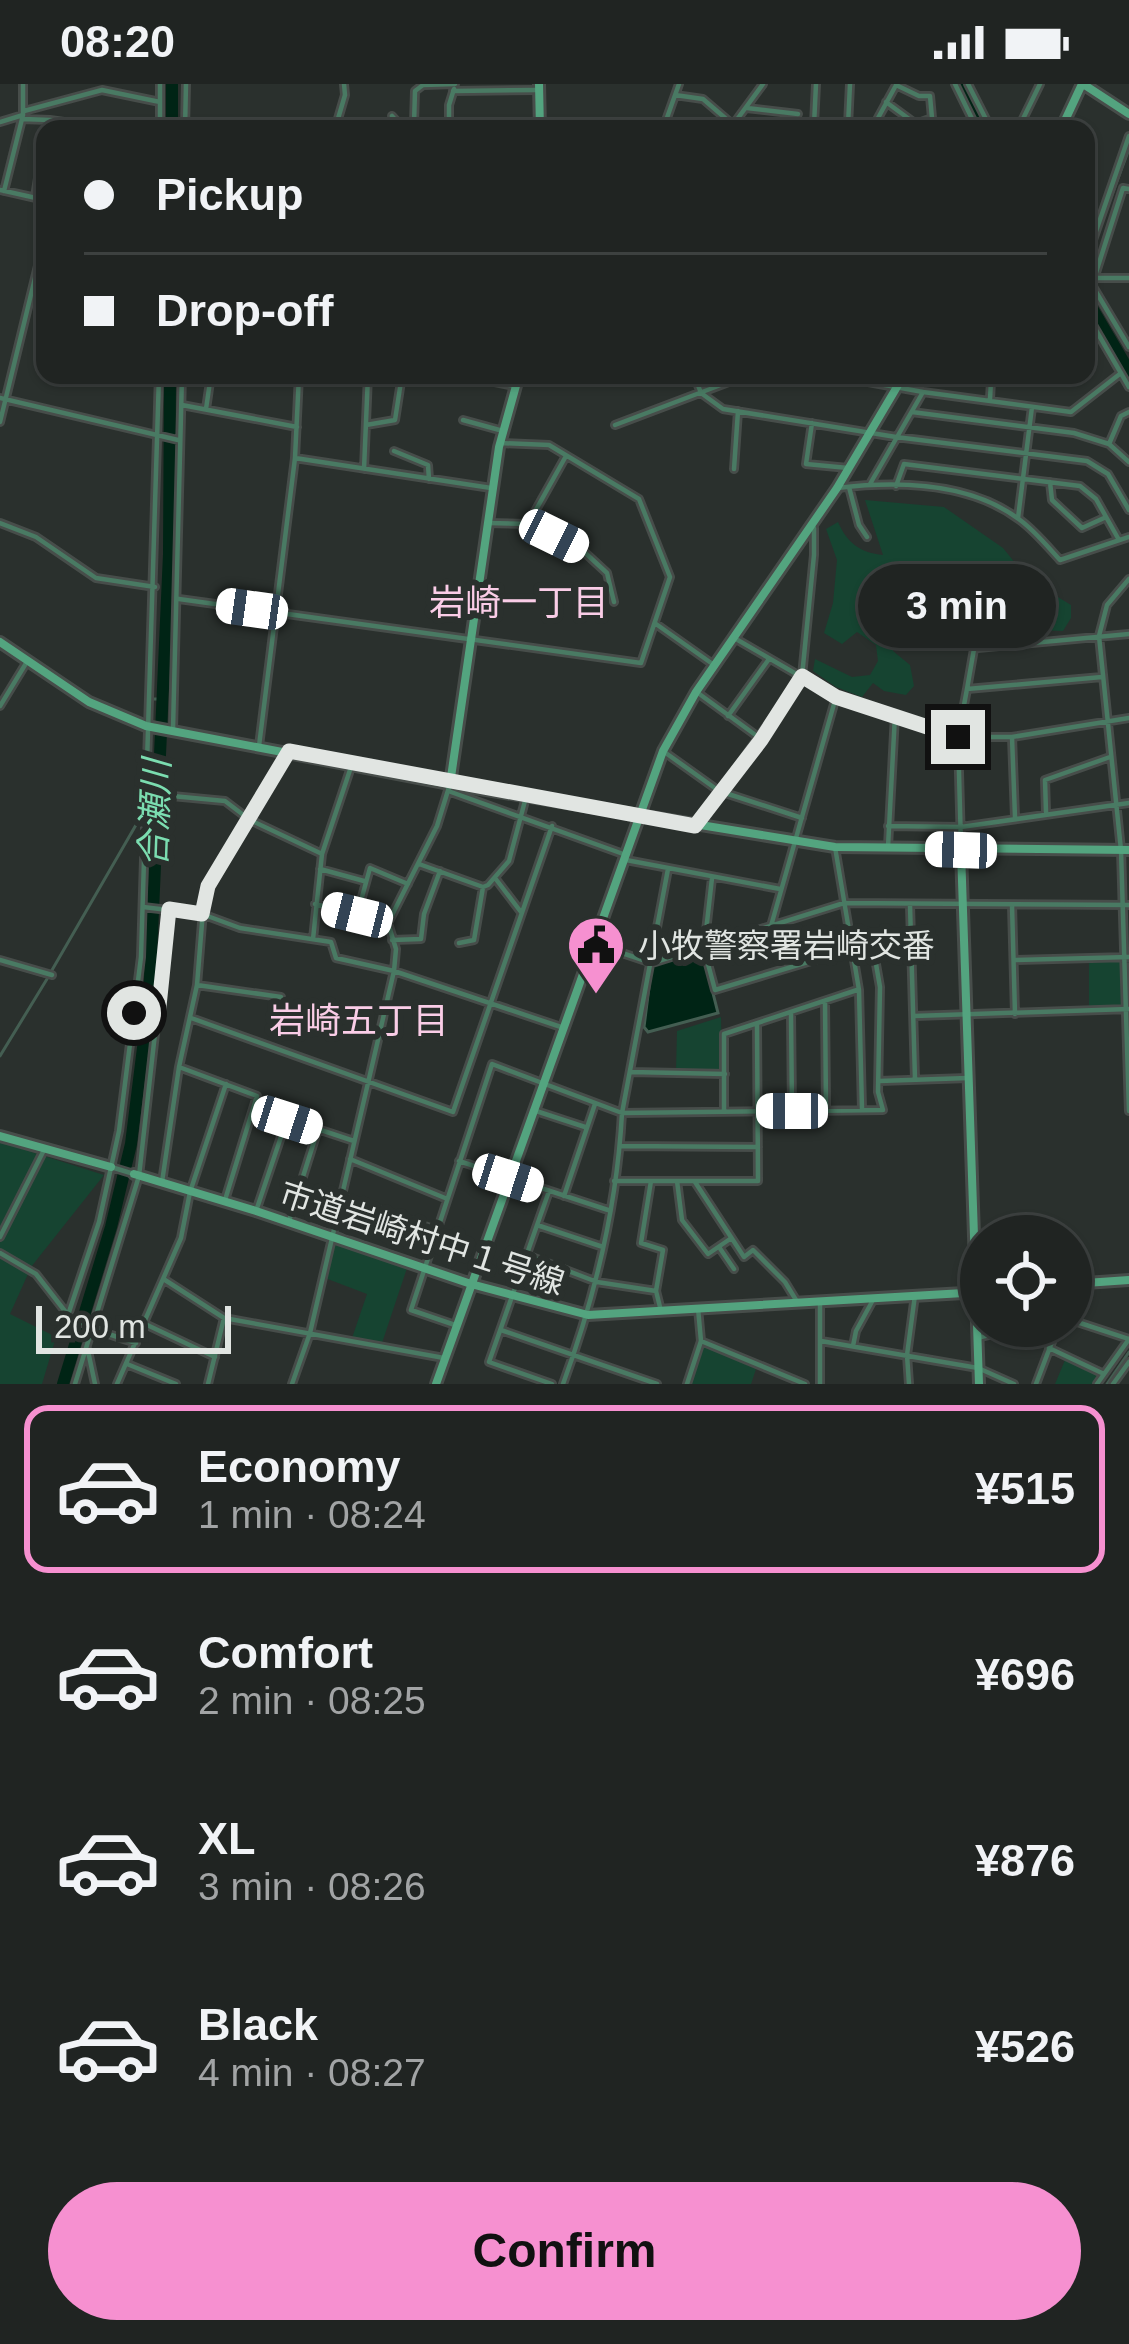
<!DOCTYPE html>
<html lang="en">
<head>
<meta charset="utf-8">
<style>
  :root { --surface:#202422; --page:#282c2a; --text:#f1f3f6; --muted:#a2a4a5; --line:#3d4140; --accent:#f690d0 }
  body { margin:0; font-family:Helvetica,"Noto Sans JP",sans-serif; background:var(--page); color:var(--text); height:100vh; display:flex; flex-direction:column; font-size:45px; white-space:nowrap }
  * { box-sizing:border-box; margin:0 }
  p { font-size:39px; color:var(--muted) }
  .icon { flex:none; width:66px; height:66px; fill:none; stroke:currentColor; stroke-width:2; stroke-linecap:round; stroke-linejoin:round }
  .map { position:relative; height:1300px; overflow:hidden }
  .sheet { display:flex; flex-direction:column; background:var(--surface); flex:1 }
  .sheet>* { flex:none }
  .hud { position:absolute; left:36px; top:36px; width:1059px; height:264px; border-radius:24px; box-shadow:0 3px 9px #0004,0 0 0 3px var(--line); display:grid; align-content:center; height:264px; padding:0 48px; background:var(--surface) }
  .fabs { position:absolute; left:960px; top:1131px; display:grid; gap:24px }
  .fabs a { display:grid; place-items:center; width:132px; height:132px; border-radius:50%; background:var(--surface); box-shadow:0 3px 9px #0004,0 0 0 3px var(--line); font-size:60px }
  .scale { position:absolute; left:36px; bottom:30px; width:195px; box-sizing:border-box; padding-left:12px; border:6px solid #e1e5e2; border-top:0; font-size:33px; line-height:42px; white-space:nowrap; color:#e1e5e2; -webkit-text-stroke:9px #2a302d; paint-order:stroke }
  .end { position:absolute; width:54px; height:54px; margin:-27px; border:15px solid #e1e5e2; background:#111; box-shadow:0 0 0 6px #111 }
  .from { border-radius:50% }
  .bubble { position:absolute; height:84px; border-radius:42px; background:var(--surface); box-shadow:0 3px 9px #0004,0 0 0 3px var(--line); font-size:39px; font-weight:700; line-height:84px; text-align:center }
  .car { position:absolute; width:36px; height:72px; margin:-36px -18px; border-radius:15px; box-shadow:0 0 9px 3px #0007; background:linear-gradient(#fff 24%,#345 0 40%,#fff 0 76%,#345 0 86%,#fff 0) }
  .hud b { display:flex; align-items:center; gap:42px; height:114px; font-size:45px }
  .hud b+b { border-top:3px solid var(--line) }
  .hud i { width:30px; height:30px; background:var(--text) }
  ul { padding:21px 0 0; list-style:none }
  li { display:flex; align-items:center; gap:36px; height:168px; margin:0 24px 18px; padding:0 24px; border:6px solid transparent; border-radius:24px }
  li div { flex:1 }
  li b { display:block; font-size:45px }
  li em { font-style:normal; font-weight:700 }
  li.current { border-color:var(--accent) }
  li>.icon { width:108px; height:108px; stroke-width:1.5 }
  .button { display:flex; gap:24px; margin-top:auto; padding:24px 48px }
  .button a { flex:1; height:138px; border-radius:72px; background:var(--accent); color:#111; font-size:48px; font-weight:700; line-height:138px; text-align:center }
  .status { display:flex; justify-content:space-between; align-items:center; height:84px; padding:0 60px; background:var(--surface); direction:ltr }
  .status svg { height:33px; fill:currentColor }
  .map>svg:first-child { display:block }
  .green { fill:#164431 }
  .water { fill:#002415; stroke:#445e52; stroke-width:3 }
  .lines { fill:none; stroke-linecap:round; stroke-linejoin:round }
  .stream { stroke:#445e52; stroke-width:3 }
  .river { stroke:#002415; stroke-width:12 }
  .street-casing { stroke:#474d4a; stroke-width:10 }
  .secondary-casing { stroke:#474d4a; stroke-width:14 }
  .street { stroke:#497a63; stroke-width:4.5 }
  .secondary { stroke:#53a47f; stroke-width:8 }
  .route { stroke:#e1e5e2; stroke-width:15 }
  .labels { text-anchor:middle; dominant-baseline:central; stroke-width:12; stroke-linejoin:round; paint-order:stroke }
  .poi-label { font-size:33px; fill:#e1e5e2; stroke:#2a302d; text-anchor:start }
  .street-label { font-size:33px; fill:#e1e5e2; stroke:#2a302d }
  .neighbourhood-label { font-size:36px; fill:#facde7; stroke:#2a302d }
  .water-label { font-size:36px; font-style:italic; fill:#7bddb0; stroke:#2a302d }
</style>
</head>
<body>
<div class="status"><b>08:20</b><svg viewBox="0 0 49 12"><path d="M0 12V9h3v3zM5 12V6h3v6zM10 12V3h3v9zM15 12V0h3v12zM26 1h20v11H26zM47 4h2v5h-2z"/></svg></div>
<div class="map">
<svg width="1129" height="1300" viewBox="0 0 1129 1300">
  <rect width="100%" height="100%" fill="#2a302d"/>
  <path class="green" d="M865,416l79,7 59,41 25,31 43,26v13l-8,13 -107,-4 -10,15 -21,-9h-30l-2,18 17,14 4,21 -8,9 -22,-4 -11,-8 -11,14 -26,-10 -23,-16 2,-12 37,18 18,-2 8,-14 -2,-16 -19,-13 -15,12 -18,-11 9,-30 4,-43 -11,-31 12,-7c9,21 23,31 45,33z
    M1119,876l3,2 1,43 -34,1v-44z
    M721,933l1,55 -46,-1 1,-40z
    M0,1058l104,33 -73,92 -31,-17z
    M335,1160l72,24 -25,75 -30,-5 15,-44 -42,-16z
    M0,1174l28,16 -18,40 46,23 -14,47h-42z
    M703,1260l53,25 -5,15h-61z
    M1065,1276l35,16 -5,8h-40z"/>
  <path class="water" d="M702,866l16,63 -70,19 -4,-5 8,-64z"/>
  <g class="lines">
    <path class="stream" d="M1092,164l37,-99
      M153,615h8
      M0,879l48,14 92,-159v-53
      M0,972l47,-77
      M1107,1300l22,-32"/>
    <path class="river" d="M964,0l22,45
      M172,45v-45
      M1086,214l43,73
      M63,1300l48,-157 20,-83 18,-144 20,-446 1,-179"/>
    <defs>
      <path id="street" d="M816,0l-2,41 58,3
        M955,0l22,45
        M968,0l23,45
        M453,7l84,-1
        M675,11l28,4 35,30
        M886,18l30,22 16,-6 -2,-22h-11l-23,-11
        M747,24l51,6
        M24,27l78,-21 58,12
        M392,32l8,9 140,-1
        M23,35l27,1
        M0,38l23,-7
        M414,40l1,-33 8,-6 32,-1
        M848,42l2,-42
        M47,45l3,-9 63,9
        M160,45v-45
        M185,45l1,-45
        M335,45l10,-34 -1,-11
        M449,45v-24l5,-16
        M663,45l16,-45
        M730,45l33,-45
        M872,45l23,-42
        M1018,45l22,-45
        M1129,105l-6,-1 -31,97 37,62
        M0,106l45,10
        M4,107l19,-76v-31
        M35,113l10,-63
        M1086,176l43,-124
        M1092,194h37
        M1086,229l43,74
        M460,291l54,11
        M694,291l7,18 22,16 173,28 191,24 21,13 21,36
        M830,291l93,17 -53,92
        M923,308l148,20 50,-39
        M0,314l178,42
        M990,315l1,-18h27l4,-6
        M182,321l115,22
        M206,325l5,-34
        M912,328l162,21 35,11 12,-28 8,-4
        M463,336l40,11
        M0,338l45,-185
        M812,339l-6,41 42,4
        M366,341l29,-5 7,-45
        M615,341l132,-50
        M1109,360l20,18
        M394,367l34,14 1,14
        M295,374l196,30
        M364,385l4,-94
        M734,385l4,-58
        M1050,398l2,18 30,28 22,-10
        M896,402l8,-22 176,22 16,13 23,41
        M849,403l10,38 8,12
        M837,404c59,-7 133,-6 183,32 15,11 27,26 40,40l69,-23
        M1018,434l14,-111
        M0,439l36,14 60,41 59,9
        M488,439l40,1 53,25 26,24 7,29
        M528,440l38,-68
        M1129,495l-22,26 -8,31 22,214 8,261
        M179,515l462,64 29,-86 -31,-78 -90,-54 -49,-2
        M656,540l58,41
        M736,555l100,58 122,40h54l3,80
        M967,605l7,-40 4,-1 151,-14
        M698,609l63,46
        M0,622l28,-46
        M728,632l41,-57
        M173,645l9,-354
        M1012,653l117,-19
        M259,662l36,-288 4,-83
        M663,667l56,40 83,27
        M451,708l175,63
        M172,712l53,5 25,19 70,33
        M1046,728l-1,-32 65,-23
        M697,740l105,-148 12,-121v-27
        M888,742l73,1 168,-24
        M961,761l-3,-108 9,-48 135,-12
        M835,763l24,143 3,119
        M888,763l7,-132
        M626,776l154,29
        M419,780l64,23 5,-2 21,-24 17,-64
        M320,785l44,12
        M495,794l26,34
        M712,794l-8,71 11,41 136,-41 61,-3
        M315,820l73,19
        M910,821l5,174
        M1012,821l3,109
        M143,823l59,7 38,14 91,14 5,16 58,13 170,57
        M357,831l13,-47 38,16
        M771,842l65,-229
        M313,855l9,-85 30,-90
        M392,856l29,-1 3,-25 16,-43
        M459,859l15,-3 9,-53
        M595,860l57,19 192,-60 285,2
        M0,876l52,15
        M1014,876l115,-3
        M197,901l84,12
        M825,917l1,108
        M134,930l24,2
        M791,930l1,97
        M914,932l215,-7
        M191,934l262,94 99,-286
        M179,983l78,29 -32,104
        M631,988l94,2
        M879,997l89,-3
        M254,1024l100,33
        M533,1026l52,17
        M724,1026v-76l133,-44
        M620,1062l138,1
        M350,1075l95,39
        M459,1077l149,49
        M111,1083l23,7
        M614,1097h144l-1,-157
        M651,1097l-10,62 22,7 -7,41 4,16
        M677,1097l5,39 26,34 22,-15
        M162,1098l17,-115 18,-82 7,-87 84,-145
        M695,1098l49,75 9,-7 32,32 11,18
        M549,1107l-60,171 63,22
        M564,1112l31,-92
        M341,1113l95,33
        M256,1127l31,-92
        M289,1137l29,-92
        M537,1141l66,22
        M0,1153l44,-87
        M719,1163l15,22
        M0,1169l36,21 32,41 25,14 43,14
        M529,1172l68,26 59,9
        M165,1196l59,38 220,40
        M820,1221v79
        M68,1231l31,-93 20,-91 22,-174 18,-582
        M1071,1236l58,19
        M145,1240l70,33
        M455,1241l-44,-15 81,-246 130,49 261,-3 -5,-18 2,-105 -7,-40
        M501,1246l156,54
        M977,1254l49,-12
        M701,1257l104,43
        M821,1257l157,27 36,16
        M853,1262l3,-15 18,-33
        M1049,1264l55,26
        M88,1267l7,33
        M127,1280l49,20
        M75,1300l64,-208 30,-267
        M117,1300l64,-146 9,-46 36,-108
        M208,1300l16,-66
        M292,1300l18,-51 84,-362 2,-22 -8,-26 49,-97 13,-42
        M563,1300c32,-87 54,-178 59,-271l46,-244
        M687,1300l14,-43 -3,-33
        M909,1300l-2,-29 8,-60
        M1036,1300l22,-58
        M1097,1300l32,-45
        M1113,1300l16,-22"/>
      <path id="secondary" d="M539,0l1,45
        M1083,0l46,30
        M1061,45l21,-45
        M0,558l89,60 57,24 304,58 385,63 294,3
        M450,700l49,-337 20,-72
        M961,767l18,533
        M0,1052l111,31
        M134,1090l122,37 215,73 117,31 393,-23
        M1071,1200l58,-4
        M436,1300l227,-633 33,-59 141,-204 67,-113"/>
    </defs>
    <use href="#street" class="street-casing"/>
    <use href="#secondary" class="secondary-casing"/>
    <use href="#street" class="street"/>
    <use href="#secondary" class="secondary"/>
  </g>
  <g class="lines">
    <path class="route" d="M134,929l24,3 11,-107 33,5 6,-28 81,-135 406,75 66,-86 41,-64 34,21 122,40"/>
  </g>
  <defs>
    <symbol id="civic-pin" viewBox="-11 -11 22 30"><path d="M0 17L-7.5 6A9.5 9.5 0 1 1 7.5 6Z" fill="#f690d0" stroke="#2a302d"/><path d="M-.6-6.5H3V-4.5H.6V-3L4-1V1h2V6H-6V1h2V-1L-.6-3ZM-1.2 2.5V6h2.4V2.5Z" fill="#111"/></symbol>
  </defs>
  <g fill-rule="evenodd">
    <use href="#civic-pin" x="563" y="828" width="66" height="90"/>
  </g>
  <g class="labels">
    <g class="poi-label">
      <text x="638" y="861">小牧警察署岩崎交番</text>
    </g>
    <g class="street-label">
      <text transform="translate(422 1154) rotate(18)">市道岩崎村中１号線</text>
    </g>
    <g class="neighbourhood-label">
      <text x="519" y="518">岩崎一丁目</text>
      <text x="359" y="936">岩崎五丁目</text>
    </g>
    <g class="water-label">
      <text transform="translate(155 729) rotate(-88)">合瀬川</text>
    </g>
  </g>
</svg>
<div class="fabs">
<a><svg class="icon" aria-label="locate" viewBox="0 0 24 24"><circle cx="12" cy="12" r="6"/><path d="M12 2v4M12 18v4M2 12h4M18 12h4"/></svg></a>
</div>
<div class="scale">200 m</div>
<i class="end from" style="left:134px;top:929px"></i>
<i class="end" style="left:958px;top:653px"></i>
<div class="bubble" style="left:858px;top:480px;width:198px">3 min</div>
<i class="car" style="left:554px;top:452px;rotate:116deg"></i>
<i class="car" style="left:252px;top:525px;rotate:278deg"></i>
<i class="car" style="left:961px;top:766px;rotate:272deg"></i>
<i class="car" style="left:357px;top:831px;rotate:284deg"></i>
<i class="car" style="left:792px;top:1027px;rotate:270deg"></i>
<i class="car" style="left:287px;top:1036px;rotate:108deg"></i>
<i class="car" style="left:508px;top:1094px;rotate:108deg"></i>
<div class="hud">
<b><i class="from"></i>Pickup</b>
<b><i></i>Drop-off</b>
</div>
</div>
<section class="sheet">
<ul>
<li class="current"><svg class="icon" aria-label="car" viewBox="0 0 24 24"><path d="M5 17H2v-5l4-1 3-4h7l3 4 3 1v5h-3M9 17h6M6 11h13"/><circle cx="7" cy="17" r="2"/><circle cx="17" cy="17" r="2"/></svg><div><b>Economy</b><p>1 min · 08:24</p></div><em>¥515</em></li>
<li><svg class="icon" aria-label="car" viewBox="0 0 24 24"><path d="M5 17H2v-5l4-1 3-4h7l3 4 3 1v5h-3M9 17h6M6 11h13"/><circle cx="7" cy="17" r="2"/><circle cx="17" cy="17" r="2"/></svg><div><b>Comfort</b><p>2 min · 08:25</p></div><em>¥696</em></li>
<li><svg class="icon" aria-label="car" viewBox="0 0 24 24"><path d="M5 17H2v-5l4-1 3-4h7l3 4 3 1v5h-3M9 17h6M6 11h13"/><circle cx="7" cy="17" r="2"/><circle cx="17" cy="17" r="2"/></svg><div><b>XL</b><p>3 min · 08:26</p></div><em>¥876</em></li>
<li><svg class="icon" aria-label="car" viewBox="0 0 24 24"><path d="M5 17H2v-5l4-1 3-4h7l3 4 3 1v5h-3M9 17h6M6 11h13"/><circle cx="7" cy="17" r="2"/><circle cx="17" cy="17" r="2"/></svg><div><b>Black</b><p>4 min · 08:27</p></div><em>¥526</em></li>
</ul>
<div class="button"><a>Confirm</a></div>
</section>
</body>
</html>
